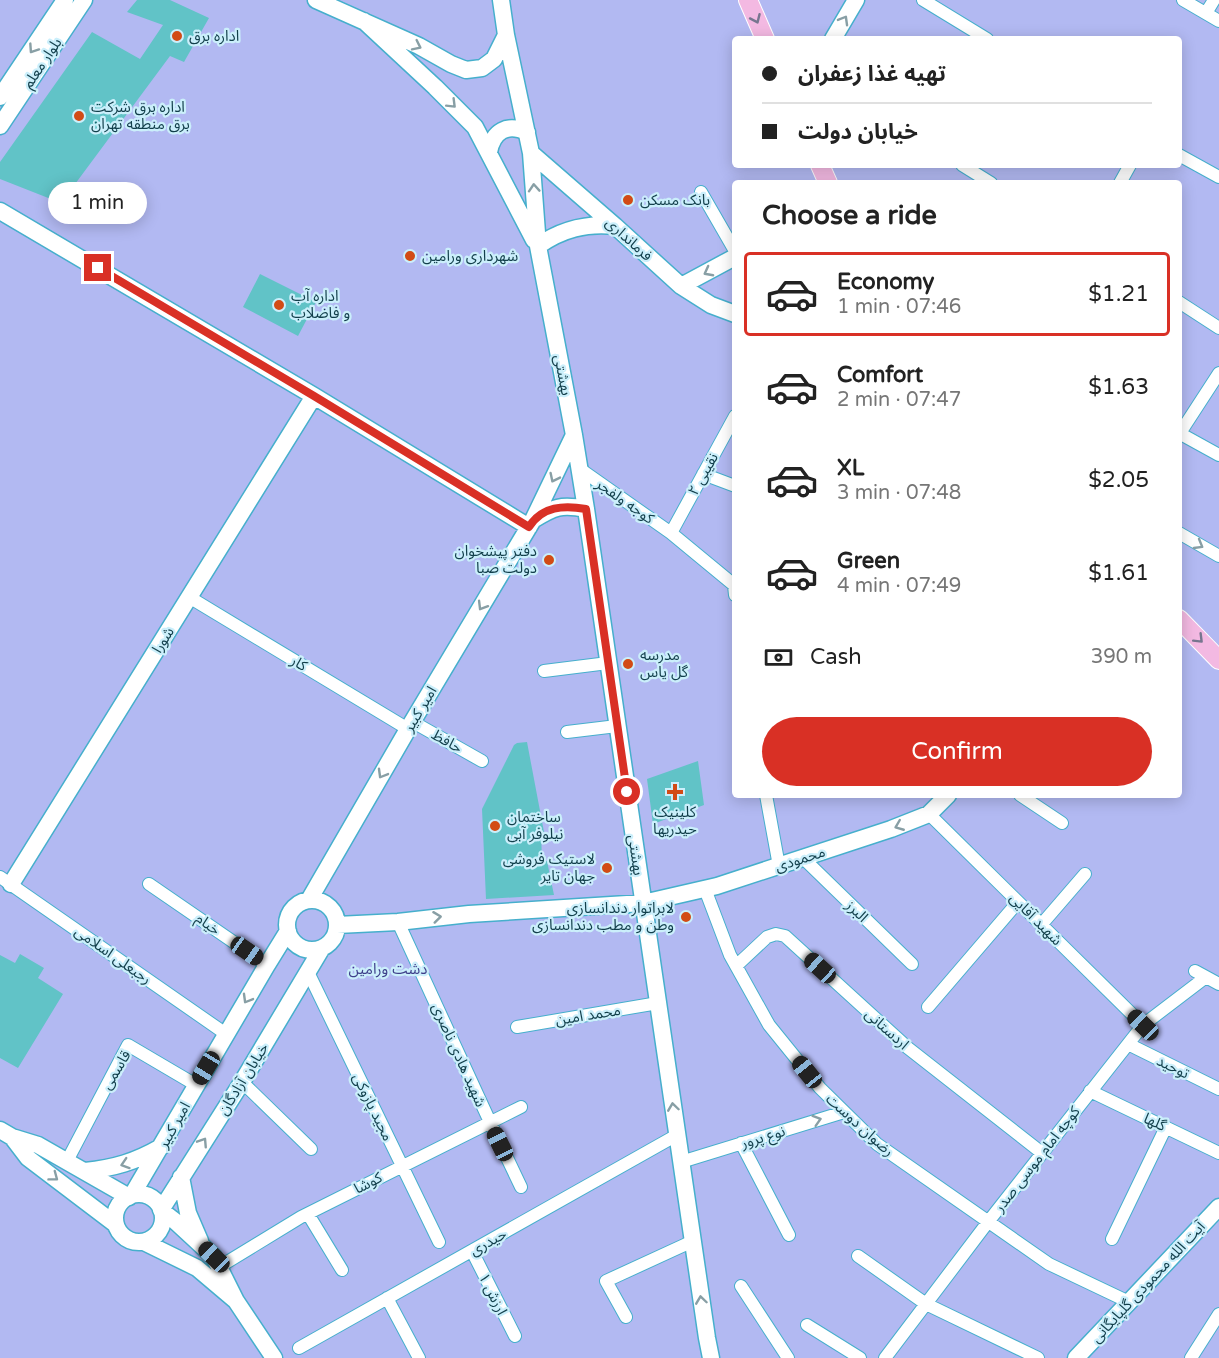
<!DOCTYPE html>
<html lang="en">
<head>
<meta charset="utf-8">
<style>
  :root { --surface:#fff; --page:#f6f6f6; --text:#222; --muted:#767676; --line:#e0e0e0; --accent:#d93025 }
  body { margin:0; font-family:"Varela Round","Noto Sans Arabic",sans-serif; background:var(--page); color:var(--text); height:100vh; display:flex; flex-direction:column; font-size:22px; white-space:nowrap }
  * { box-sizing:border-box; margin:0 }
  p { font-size:20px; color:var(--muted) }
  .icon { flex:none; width:33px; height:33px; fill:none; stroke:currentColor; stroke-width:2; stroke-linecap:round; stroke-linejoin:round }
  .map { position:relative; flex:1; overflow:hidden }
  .panel { position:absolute; left:732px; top:180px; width:450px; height:618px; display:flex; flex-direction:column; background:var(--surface); border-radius:6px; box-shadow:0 3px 15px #0003 }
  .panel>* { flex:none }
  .guide { position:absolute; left:732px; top:36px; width:450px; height:132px; border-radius:6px; box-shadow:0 3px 15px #0003; display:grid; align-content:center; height:132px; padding:0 30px; background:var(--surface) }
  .end { position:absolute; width:27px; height:27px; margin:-14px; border:8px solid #d93025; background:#fff; box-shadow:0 0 0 3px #fff }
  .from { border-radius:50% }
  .bubble { position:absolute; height:42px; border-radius:21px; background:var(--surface); box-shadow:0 3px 15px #0003; font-size:20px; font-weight:600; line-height:42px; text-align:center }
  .car { position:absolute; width:18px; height:36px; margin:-18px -9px; border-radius:8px; box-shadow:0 0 4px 2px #0007; background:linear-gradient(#222 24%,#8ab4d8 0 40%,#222 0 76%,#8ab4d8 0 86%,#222 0) }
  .guide b { display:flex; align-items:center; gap:21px; height:57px; font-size:22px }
  .guide b+b { border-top:2px solid var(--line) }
  .guide i { width:15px; height:15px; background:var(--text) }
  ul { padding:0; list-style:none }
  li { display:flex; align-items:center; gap:18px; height:84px; margin:0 12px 9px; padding:0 18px; border:3px solid transparent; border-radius:6px }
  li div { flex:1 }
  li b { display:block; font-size:22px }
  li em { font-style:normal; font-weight:600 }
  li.selected { border-color:var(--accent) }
  li>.icon { width:54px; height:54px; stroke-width:1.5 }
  h2 { padding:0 30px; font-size:27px; line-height:72px }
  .pay { display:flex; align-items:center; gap:15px; height:66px; padding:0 30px; font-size:22px }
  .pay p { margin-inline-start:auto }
  .button { display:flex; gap:12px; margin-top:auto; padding:12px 30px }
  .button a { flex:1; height:69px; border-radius:36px; background:var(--accent); color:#fff; font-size:24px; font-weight:600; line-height:69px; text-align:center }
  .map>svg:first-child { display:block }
  .green { fill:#b2b9f2; fill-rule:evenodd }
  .building { fill:#61c3c7 }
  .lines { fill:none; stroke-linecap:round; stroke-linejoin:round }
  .street-casing { stroke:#46afcc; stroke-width:14 }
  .secondary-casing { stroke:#46afcc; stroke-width:19 }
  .primary-casing { stroke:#fff; stroke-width:20 }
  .street { stroke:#fff; stroke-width:12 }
  .secondary { stroke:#fff; stroke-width:16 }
  .primary { stroke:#f3b9e2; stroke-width:18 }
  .oneway { stroke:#77768f }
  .oneway2 { stroke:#889fa5 }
  .route { stroke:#d93025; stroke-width:8 }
  .poi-dot { fill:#d24b15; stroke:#cbeffb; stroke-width:2 }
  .labels { text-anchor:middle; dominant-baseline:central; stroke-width:4.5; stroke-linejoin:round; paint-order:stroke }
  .poi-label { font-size:15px; fill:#123f4b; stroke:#cbeffb; text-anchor:start }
  .street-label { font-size:15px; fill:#123f4b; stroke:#cbeffb }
  .park-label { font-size:15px; fill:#3e3f8a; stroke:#cbeffb }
</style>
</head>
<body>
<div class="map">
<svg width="1219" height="1358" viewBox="0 0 1219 1358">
  <rect width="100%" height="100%" fill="#cbeffb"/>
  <path class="green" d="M0,0h1219v1358h-1219zM735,39h444v126h-444zM735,183h444v612h-444z"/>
  <path class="building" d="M137,0h33l39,18 -25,44 -14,-6 -109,147 -61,-24v-17l92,-130 48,27 23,-34 -36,-13z
    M260,274l56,28 -18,34 -55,-29z
    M527,742l17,90h-3l1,29h5l7,34 -68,4 -4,-90 32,-64 3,-2z
    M698,761l6,44 -51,19 -6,-45z
    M20,954l24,14 -6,10 25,16 -45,74 -18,-10v-103l15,8z"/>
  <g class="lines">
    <defs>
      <path id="street" d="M923,0l64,39
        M1183,0l36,21
        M1206,13l8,-13
        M1179,155l40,22
        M962,165l29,18
        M1120,183l10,-18
        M701,192l34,59
        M1179,302l40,26
        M1179,433l40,22
        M1180,433l39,-60
        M580,469l91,64 63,52 1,10
        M703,474l32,12
        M671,533l64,-117
        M1179,533l40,23
        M189,597l219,132
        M544,671l64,-8
        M413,722l69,39
        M567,732l50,-6
        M766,795l13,71
        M1020,795l42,28
        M929,814l214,211
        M803,858l109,106
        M0,877l226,157
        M149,884l118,81
        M705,889l25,66 39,70 51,63 57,56 172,120 80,38
        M398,922l92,200 31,65
        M1041,925l44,-51
        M736,966l31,-29 9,-3 9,2 123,112 134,105
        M1195,971l24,13
        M308,972l131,270
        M928,1007l90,-105
        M517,1027l141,-24
        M1128,1044l91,45
        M242,1082l69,67
        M1090,1091l129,62
        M741,1143l48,92
        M67,1161l61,-116 68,40
        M681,1162l163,-50
        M308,1214l34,56
        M1112,1239l54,-112
        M472,1251l43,85
        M858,1256l68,48 112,54
        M219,1267l82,-50 220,-110
        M741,1286l47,72
        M387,1298l32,60
        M626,1317l-20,-36 87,-40
        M807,1325l53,33
        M299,1348l378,-213
        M885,1358l103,-136 155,-197 63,-48
        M1191,1358l28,-44"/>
      <path id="secondary" d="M316,0l103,46 32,18 15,6 16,-2 12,-9 12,-24
        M501,0l5,35 25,118 7,93 36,189 12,74 121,829 4,20
        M364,21l71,66 40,40 59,113
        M833,39l23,-39
        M0,97l65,-97
        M0,126l84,-126
        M489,152c4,-21 18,-29 38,-20
        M531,153l84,73 66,60 30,19 24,9
        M0,211l314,185 215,131
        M538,246c24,-17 48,-23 77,-20
        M681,286l54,-29
        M533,520c21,-13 28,-16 53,-11
        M11,884l303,-488
        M309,900l99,-171 125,-209 41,-85
        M287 925a25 25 0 1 1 50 0a25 25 0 1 1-50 0Z
        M337,925l61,-3 71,-8 174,-11 74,-17 174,-57 38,-15 19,-19
        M0,1130l12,7 26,8 91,52
        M12,1137l16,21 87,66
        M85,1171c29,-3 50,-9 76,-24
        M181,1177l7,36 12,28
        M115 1218a24 24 0 1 1 48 0a24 24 0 1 1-48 0Z
        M132,1195l135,-230 21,-34
        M161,1210l81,-128 80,-134
        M144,1242l53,26 39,33 -22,-44 -39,-36 -13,-10
        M236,1301l38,57
        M1076,1358l143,-151"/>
      <path id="primary" d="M748,0l17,39
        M820,165l8,18
        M1179,619l40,41"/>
    </defs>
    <use href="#street" class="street-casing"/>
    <use href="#secondary" class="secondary-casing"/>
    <use href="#primary" class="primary-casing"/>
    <use href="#street" class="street"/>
    <use href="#secondary" class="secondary"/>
    <use href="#primary" class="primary"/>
  </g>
  <defs><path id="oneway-chevron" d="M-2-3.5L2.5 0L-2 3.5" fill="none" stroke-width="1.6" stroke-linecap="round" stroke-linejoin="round" transform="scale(1.5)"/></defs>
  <g class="oneway">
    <use href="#oneway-chevron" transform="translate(756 19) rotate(66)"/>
    <use href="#oneway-chevron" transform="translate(1199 639) rotate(45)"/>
  </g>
  <g class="oneway2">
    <use href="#oneway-chevron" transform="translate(844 20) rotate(-60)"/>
    <use href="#oneway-chevron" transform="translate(417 46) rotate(26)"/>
    <use href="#oneway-chevron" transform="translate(33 49) rotate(124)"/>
    <use href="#oneway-chevron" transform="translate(452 104) rotate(45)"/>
    <use href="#oneway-chevron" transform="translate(534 188) rotate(-94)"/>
    <use href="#oneway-chevron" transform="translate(708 272) rotate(152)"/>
    <use href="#oneway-chevron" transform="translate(554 478) rotate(116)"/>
    <use href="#oneway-chevron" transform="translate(1199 545) rotate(30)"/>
    <use href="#oneway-chevron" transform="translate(482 606) rotate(121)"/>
    <use href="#oneway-chevron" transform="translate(382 774) rotate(120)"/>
    <use href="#oneway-chevron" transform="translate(899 826) rotate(158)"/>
    <use href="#oneway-chevron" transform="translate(437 917) rotate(-7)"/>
    <use href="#oneway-chevron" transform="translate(247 999) rotate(120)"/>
    <use href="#oneway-chevron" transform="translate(673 1107) rotate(-98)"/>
    <use href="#oneway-chevron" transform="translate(817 1120) rotate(-17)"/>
    <use href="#oneway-chevron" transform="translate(203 1142) rotate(-57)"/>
    <use href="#oneway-chevron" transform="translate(125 1164) rotate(162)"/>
    <use href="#oneway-chevron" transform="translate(54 1177) rotate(37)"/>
    <use href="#oneway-chevron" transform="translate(701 1300) rotate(-98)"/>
  </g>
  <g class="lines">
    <path class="route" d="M98,268l216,128 215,131c13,-21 35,-22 57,-18l41,283"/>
  </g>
  <g class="poi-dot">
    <circle cx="177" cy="36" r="6"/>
    <circle cx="79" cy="116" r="6"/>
    <circle cx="628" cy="200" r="6"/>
    <circle cx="410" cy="256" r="6"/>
    <circle cx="279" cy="305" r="6"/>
    <circle cx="549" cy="560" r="6"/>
    <circle cx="628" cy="664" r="6"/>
    <path d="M672 783h6v6h6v6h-6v6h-6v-6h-6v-6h6z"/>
    <circle cx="495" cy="826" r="6"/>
    <circle cx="607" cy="868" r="6"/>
    <circle cx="686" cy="917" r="6"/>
  </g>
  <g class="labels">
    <g class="poi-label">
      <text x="189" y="36">اداره برق</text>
      <text x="91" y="107">اداره برق شرکت<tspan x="91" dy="17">برق منطقه تهران</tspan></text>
      <text x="640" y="200">بانک مسکن</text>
      <text x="422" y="256">شهرداری ورامین</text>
      <text x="291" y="296">اداره آب<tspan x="291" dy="17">و فاضلاب</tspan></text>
      <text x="537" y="551" text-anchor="end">دفتر پیشخوان<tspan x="537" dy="17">دولت صبا</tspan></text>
      <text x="640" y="655">مدرسه<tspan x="640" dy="17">گل یاس</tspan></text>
      <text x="675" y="812" text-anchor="middle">کلینیک<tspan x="675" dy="17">حیدریها</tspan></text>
      <text x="507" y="817">ساختمان<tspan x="507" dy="17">نیلوفر آبی</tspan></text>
      <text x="595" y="859" text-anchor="end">لاستیک فروشی<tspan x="595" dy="17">جهان تایر</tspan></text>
      <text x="674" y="908" text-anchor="end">لابراتوار دندانسازی<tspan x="674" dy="17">وطن و مطب دندانسازی</tspan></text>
    </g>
    <g class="street-label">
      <text transform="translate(42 63) rotate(-56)">بلوار معلم</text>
      <text transform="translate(629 239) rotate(42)">فرمانداری</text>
      <text transform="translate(563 375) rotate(79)">بهشتی</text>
      <text transform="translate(703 474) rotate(-61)">نقیبی ۲</text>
      <text transform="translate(625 501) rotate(35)">کوجه ولفجر</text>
      <text transform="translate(163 640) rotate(-58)">شورا</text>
      <text transform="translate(299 663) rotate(31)">کار</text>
      <text transform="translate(420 709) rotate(-59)">امیر کبیر</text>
      <text transform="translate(447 741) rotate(29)">حافظ</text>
      <text transform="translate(636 855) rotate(82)">بهشتی</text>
      <text transform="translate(800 859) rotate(-18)">محمودی</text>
      <text transform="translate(857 911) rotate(44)">البرز</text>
      <text transform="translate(1036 919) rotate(45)">شهید آقایی</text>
      <text transform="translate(208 924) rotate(35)">خیام</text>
      <text transform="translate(113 955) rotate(35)">رجبعلی اسلامی</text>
      <text transform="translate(588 1015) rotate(-9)">محمد امین</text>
      <text transform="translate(887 1029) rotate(42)">اردستانی</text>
      <text transform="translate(459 1055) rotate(66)">شهید هادی ناصری</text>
      <text transform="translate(1173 1067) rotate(26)">توحید</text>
      <text transform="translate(116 1070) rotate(-59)">قاسمی</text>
      <text transform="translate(243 1079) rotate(-58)">خیابان آزادگان</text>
      <text transform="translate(373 1107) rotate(64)">مجید پازوکی</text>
      <text transform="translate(1155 1122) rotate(25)">گلها</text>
      <text transform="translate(174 1125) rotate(-61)">امیر کبیر</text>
      <text transform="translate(860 1125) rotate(42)">رضوان دوست</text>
      <text transform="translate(763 1137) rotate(-17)">نوع پرور</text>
      <text transform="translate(1037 1159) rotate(-52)">کوچه امام موسی صدر</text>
      <text transform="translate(368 1183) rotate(-27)">کوشا</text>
      <text transform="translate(488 1242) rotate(-29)">حیدری</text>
      <text transform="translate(1148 1282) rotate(-47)">آیت الله محمودی گلپایگانی</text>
      <text transform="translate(493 1294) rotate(63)">ارزش ۱</text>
    </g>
    <g class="park-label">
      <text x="388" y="969">دشت ورامین</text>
    </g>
  </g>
</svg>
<i class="end from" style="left:627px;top:792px"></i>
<i class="end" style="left:98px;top:268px"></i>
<div class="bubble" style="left:48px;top:182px;width:99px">1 min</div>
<i class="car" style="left:247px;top:951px;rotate:125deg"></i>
<i class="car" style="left:820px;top:968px;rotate:312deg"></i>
<i class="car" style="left:1143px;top:1025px;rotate:314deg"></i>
<i class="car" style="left:206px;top:1068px;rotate:211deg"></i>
<i class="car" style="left:807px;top:1072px;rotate:321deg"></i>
<i class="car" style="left:500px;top:1144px;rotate:334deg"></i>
<i class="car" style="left:214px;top:1257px;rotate:314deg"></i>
<div class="guide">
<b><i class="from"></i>تهیه غذا زعفران</b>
<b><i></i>خیابان دولت</b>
</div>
<section class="panel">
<h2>Choose a ride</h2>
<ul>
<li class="selected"><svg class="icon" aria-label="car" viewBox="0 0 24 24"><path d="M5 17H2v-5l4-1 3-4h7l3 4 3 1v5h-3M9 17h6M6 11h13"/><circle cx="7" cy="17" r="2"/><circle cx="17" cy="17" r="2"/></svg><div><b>Economy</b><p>1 min · 07:46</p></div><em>$1.21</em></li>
<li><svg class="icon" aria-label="car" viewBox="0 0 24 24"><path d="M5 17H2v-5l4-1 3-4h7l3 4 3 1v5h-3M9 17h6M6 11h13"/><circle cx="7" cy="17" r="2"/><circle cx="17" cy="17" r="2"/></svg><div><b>Comfort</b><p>2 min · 07:47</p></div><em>$1.63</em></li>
<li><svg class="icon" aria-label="car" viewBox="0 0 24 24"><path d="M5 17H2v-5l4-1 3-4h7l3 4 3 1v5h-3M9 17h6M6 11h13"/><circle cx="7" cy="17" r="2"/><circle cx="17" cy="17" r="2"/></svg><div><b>XL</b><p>3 min · 07:48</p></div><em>$2.05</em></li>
<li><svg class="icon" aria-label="car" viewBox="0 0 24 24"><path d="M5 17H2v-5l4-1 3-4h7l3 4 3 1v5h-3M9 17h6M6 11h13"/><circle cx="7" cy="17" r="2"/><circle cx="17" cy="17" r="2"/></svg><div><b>Green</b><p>4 min · 07:49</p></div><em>$1.61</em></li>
</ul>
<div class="pay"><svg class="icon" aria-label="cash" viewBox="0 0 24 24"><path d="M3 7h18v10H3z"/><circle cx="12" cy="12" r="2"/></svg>Cash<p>390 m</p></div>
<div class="button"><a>Confirm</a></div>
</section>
</div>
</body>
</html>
